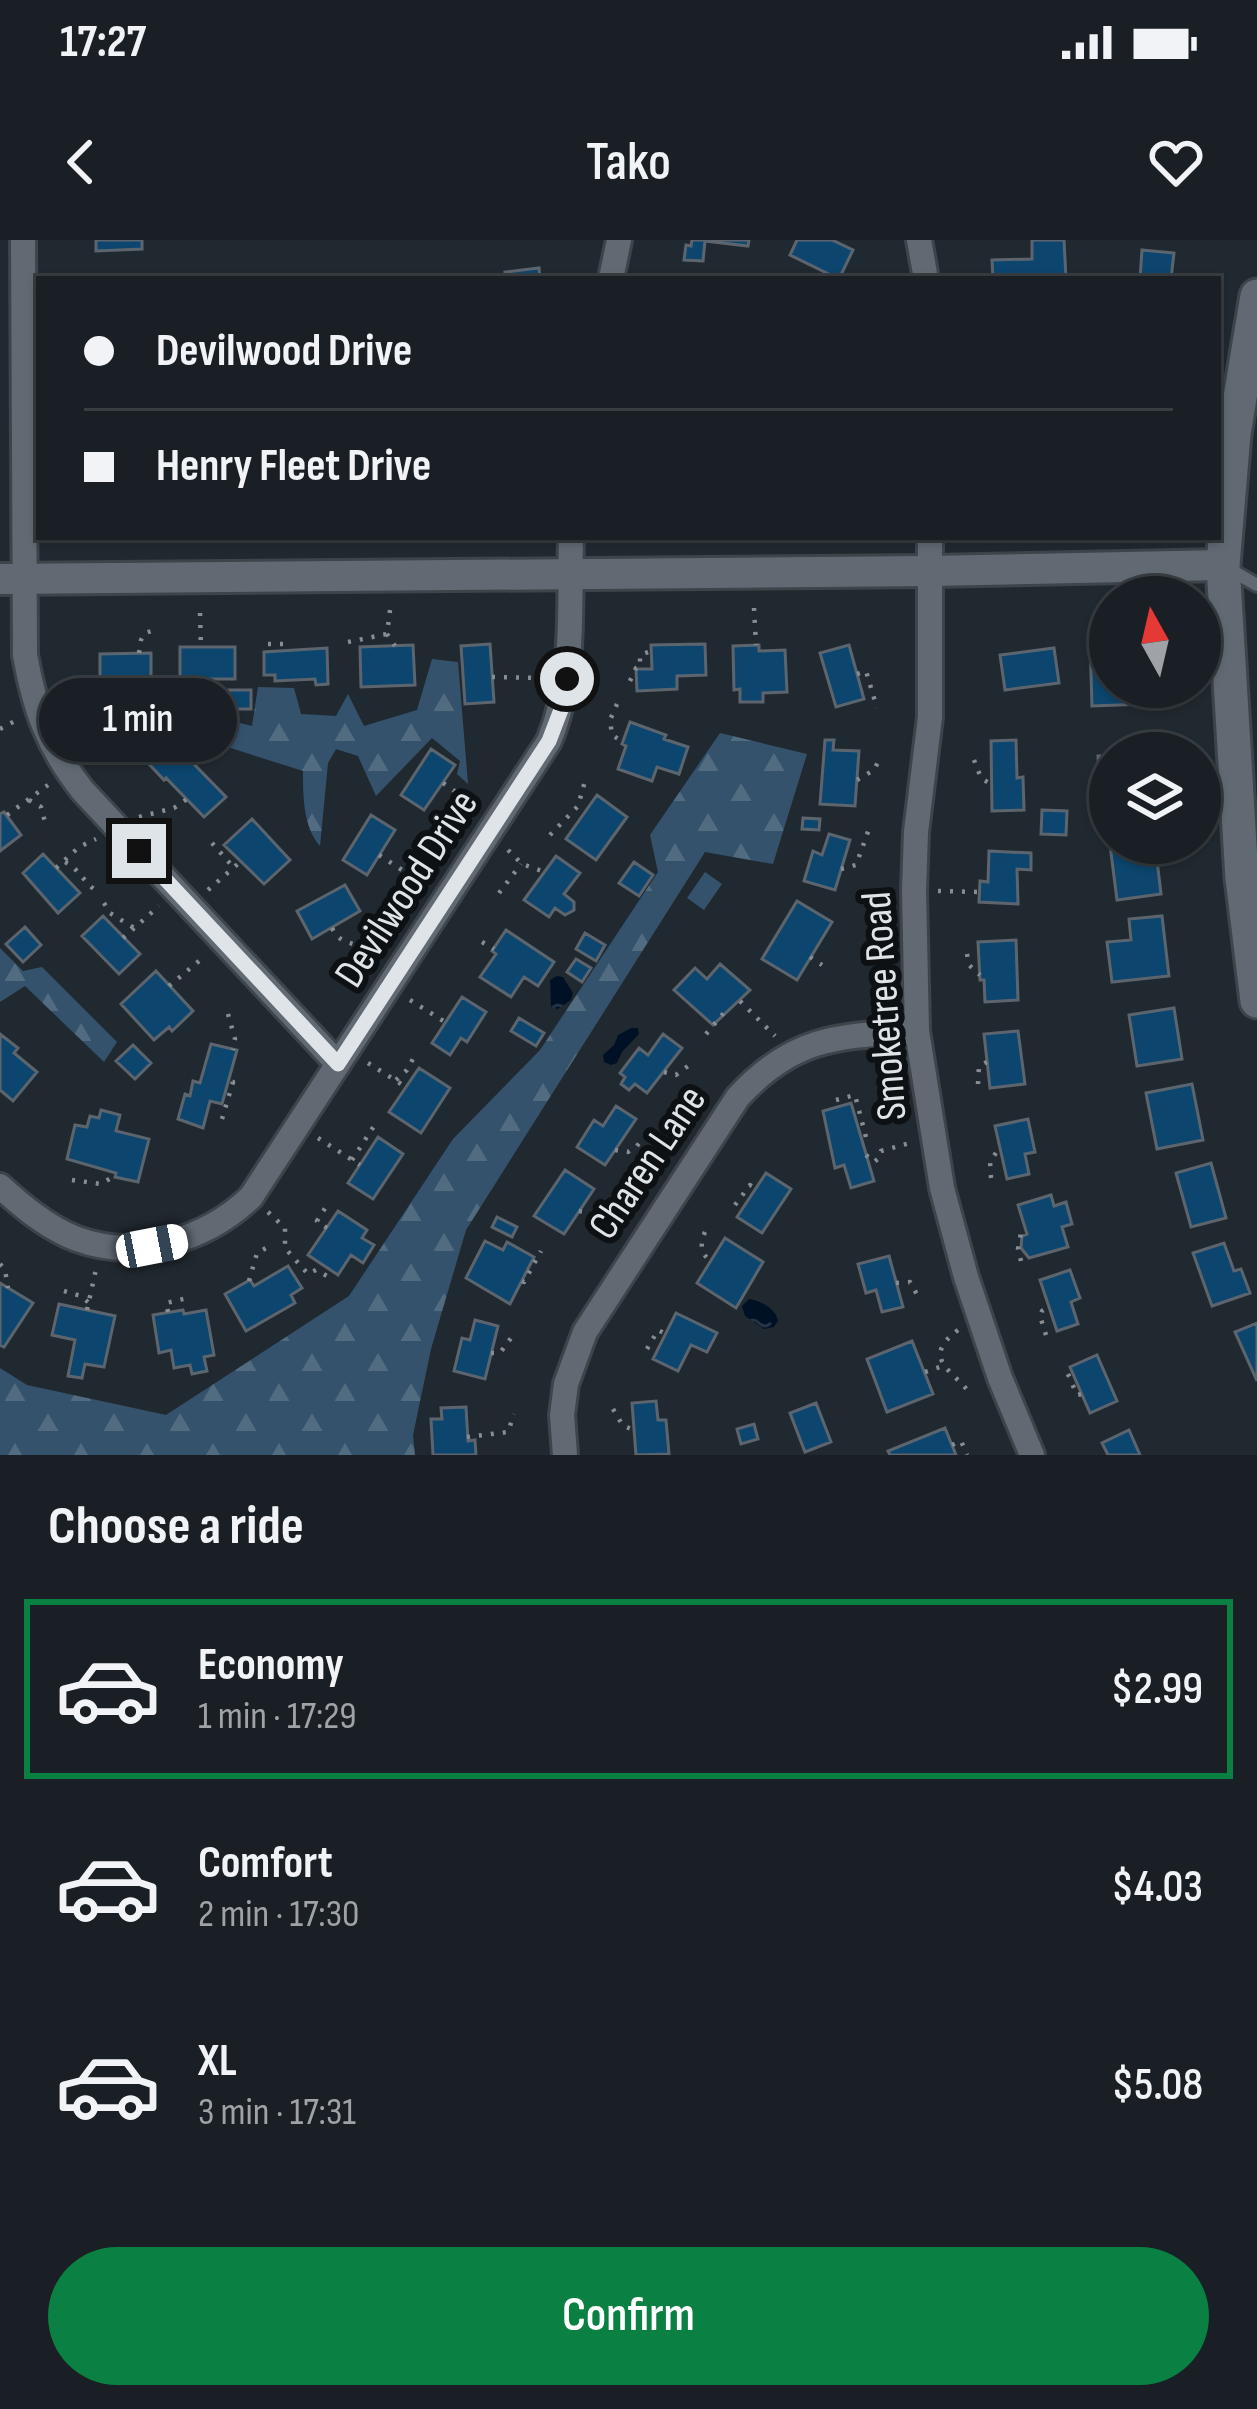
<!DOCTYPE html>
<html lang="en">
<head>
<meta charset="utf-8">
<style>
  :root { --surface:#191f24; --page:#262c31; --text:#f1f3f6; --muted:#9fa2a6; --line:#373d41; --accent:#0b8043 }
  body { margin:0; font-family:"Sofia Sans Condensed",sans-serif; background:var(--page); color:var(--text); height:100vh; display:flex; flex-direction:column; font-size:45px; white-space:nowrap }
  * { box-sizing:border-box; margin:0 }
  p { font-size:39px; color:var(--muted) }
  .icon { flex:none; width:66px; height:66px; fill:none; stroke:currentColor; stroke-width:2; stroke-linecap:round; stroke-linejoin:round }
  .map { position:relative; height:1215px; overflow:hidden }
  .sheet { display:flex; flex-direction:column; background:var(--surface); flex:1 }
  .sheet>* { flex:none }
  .guide { position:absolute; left:36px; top:36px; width:1185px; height:264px; border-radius:0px; box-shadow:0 3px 9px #0004,0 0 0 3px var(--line); display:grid; align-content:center; height:264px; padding:0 48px; background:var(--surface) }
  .needle { width:78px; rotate:352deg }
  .controls { position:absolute; left:1089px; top:336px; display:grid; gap:24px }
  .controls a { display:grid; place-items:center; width:132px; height:132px; border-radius:50%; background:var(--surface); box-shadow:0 3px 9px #0004,0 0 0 3px var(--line); font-size:60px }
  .end { position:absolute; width:54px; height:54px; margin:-27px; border:15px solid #dfe4e9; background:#111; box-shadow:0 0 0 6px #111 }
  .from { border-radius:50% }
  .bubble { position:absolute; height:84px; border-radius:42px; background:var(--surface); box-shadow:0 3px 9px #0004,0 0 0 3px var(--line); font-size:39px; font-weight:600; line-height:84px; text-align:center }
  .car { position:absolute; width:36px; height:72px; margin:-36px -18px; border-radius:15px; box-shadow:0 0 9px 3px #0007; background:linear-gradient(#fff 24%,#345 0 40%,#fff 0 76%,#345 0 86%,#fff 0) }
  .guide b { display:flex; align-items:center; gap:42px; height:114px; font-size:45px }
  .guide b+b { border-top:3px solid var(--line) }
  .guide i { width:30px; height:30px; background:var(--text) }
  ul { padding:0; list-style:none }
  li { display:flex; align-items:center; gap:36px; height:180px; margin:0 24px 18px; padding:0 24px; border:6px solid transparent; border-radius:0px }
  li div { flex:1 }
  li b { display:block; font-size:45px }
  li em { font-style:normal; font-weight:600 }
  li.current { border-color:var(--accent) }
  li>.icon { width:108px; height:108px; stroke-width:1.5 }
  h2 { padding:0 48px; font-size:54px; line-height:144px }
  .cta { display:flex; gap:24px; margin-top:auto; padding:24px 48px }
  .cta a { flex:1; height:138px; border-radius:72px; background:var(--accent); color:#fff; font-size:48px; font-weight:600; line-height:138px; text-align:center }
  .status { display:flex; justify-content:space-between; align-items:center; height:84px; padding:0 60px; background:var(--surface); direction:ltr }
  .status svg { height:33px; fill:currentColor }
  header { display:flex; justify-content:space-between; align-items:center; height:156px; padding:0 48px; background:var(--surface); font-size:54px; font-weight:600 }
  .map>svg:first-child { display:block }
  .forest { fill:url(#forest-firs) }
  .pitch { fill:#34526c }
  .water { fill:url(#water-ripples) }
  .building { fill:#0c456d; stroke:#5c656e; stroke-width:3 }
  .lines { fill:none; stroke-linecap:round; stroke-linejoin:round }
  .service-casing { stroke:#3d444a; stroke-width:18 }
  .minor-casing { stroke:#3d444a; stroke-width:30 }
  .tertiary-casing { stroke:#3d444a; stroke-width:36 }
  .secondary-casing { stroke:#3d444a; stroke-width:39 }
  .path { stroke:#878d93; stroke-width:4.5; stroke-dasharray:3 9; stroke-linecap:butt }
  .service { stroke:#616a73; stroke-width:12 }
  .minor { stroke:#616a73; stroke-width:24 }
  .tertiary { stroke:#616a73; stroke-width:30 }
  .secondary { stroke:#616a73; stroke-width:33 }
  .route { stroke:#dfe4e9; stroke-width:15 }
  .labels { text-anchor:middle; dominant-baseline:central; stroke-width:12; stroke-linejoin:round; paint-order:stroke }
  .street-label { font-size:42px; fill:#dfe4e9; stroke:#0d1114 }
</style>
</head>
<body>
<div class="status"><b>17:27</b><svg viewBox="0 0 49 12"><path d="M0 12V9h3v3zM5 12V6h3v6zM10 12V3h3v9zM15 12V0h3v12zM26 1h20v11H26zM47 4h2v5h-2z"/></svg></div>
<header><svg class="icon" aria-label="back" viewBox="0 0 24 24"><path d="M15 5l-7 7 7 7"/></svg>Tako<svg class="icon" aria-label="heart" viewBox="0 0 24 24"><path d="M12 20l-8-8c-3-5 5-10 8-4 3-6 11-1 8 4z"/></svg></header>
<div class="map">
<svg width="1257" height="1215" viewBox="0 0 1257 1215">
  <defs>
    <pattern id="forest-firs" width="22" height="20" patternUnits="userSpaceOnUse" patternTransform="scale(3)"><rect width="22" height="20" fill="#34526c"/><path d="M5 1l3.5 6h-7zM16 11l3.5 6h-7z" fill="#516b81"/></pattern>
    <pattern id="water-ripples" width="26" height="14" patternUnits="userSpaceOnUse" patternTransform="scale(3)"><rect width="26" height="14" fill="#001125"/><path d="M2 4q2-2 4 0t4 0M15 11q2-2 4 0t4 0" fill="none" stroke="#253445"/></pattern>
  </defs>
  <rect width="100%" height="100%" fill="#212930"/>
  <path class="forest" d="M432,419l26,3 10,122 -11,-10 3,-13 -28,-23 -56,58 -18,-40 -22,-7 -8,14 -8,83c-17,-19 -17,-51 -17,-75l-173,-55 -11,41 -37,-3 -16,-29 15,-24 74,-4 20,-13 3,24 74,18 6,-39 36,1 7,26 35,2 12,-22 16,32 53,-16z
    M720,493l87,21 -34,110 -68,-12 -239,378 -35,119 -18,86 2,20h-415v-87l27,17 139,30 183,-119 104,-157 87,-89 118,-178 -8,-37z
    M0,708l23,23 19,-4 75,75 -13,20 -79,-76 -25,16z"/>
  <path class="pitch" d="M705,632l17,12 -18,26 -17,-12z"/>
  <path class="water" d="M557,736l6,1 10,16 -2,7 -13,9 -7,-2 -1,-27z
    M631,788h7l1,6 -17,18 -5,11 -6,2 -7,-3 -1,-7 11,-10 4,-10z
    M749,1059c11,1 28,11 29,22l-4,6 -10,2 -19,-13 -3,-10z"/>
  <path class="building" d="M96,0h46v9l-46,2z
    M692,0h57l-1,6 -43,-5 -2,20 -19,-1 2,-15 5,1z
    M797,0h35l21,10 -14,29 -49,-24z
    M1032,0h32l2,39h-73l-1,-19 40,-1z
    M1142,10l32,3 -3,26h-31z
    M539,28l1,11h-34l-1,-7z
    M1110,400v47h35v17l-53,2 -2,-65z
    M490,404l4,58 -29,2 -4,-58z
    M705,404l1,31 -29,1v13l-40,2 -1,-22h16l-1,-24z
    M413,405l2,40 -54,2 -1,-40z
    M759,405v6l26,-1 2,42 -24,1v9h-23v-13l-6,1 -1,-44z
    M849,405l15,54 -28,8 -16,-54z
    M180,407h55v32h-55z
    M327,408l1,36 -12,1 -1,-6 -40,2v-6h-11v-23z
    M1054,408l5,35 -54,7 -5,-35z
    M151,413v36l-51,1v-36z
    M229,450h22v19h-22z
    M630,482l36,13 -2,4 24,8 -9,27 -22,-7 -5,14 -34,-12 8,-23 -4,-2z
    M825,500h9l-1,10 26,1 -4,55 -35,-2z
    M1016,500l1,38 6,-1 1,33 -32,1 -1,-70z
    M167,506l16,16 4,-5 39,40 -22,20 -38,-39 -2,2 -15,-16z
    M431,509l24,16 -31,45 -23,-15z
    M1098,516h12v56l-1,-25h-10z
    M597,555l30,22 -31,43 -30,-21z
    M1042,570l25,1 -1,24 -25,-1z
    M4,572l17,23 -21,16v-37z
    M371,575l24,15 -28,45 -24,-15z
    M803,578l17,1 -1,11 -17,-1z
    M252,579l38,41 -26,24 -40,-39z
    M829,594l21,6 -15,50 -31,-9 9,-30 9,4z
    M1109,597l1,6h45l6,51 -44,6z
    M989,611l42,2v17l-14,-1 1,35 -39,-2 1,-21 8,1z
    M43,614l37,39 -22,20 -35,-40z
    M556,616l24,17 -16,21 10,8v8l-9,5 -10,-7 -6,9 -25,-17z
    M634,622l19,13 -14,21 -20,-13z
    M345,645l15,26 -48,28 -15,-28z
    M797,661l35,21 -35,58 -35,-21z
    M103,676l37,38 -21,20 -37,-38z
    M1162,676l7,60 -57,6 -5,-40 24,-2 -2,-21z
    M25,687l16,18 -18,17 -17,-18z
    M506,690l48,32 -16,24 -14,-9 -13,20 -31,-20 16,-23 -4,-3z
    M585,693l20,12 -9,16 -20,-12z
    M1016,700l2,60 -33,2 -1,-22h-4l-2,-38z
    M576,719l15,9 -9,14 -15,-10z
    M720,724l30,26 -37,35 -39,-35 21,-22 12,11z
    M156,731l37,40 -21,20 -3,-4 -15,13 -33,-36z
    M462,757l24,15 -19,30 -6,-4 -11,17 -18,-12z
    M1174,768l8,51 -45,7 -8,-51z
    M519,778l25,15 -8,13 -25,-15z
    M1018,791l7,53 -35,4 -6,-54z
    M0,794l18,14 -4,5 23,19 -24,29 -13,-11z
    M663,794l19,14 -35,45 -12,-9 -6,6 -8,-6 4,-7 -5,-4 19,-25 9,7z
    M211,804l26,6 -15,54 -12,-3 -7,27 -25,-9 7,-25 5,2 3,-15 7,2z
    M133,805l18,18 -16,16 -19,-18z
    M419,828l31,20 -29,45 -32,-21z
    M1192,844l11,56 -46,9 -11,-56z
    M851,863l23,78 -23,7 -7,-23 -9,3 -12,-57z
    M616,866l20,13 -31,46 -28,-18 17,-27 9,6z
    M101,870l19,5 -4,16 33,8 -11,43 -23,-5 1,-4 -49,-14 8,-34 12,2 3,-11 9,2z
    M1028,879l7,33 -10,2 4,20 -22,5 -12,-53z
    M378,897l25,17 -30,45 -25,-16z
    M1211,923l15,55 -35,9 -15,-54z
    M565,930l29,19 -30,45 -30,-18z
    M766,933l25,16 -29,44 -25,-16z
    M1051,955l3,11 12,-4 6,22 -10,3 6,20 -39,11 -8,-10 1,-12 5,-2 -9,-29z
    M338,971l29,19 -5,8 12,7 -11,18 -12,-8 -13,20 -30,-20z
    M497,977l20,10 -5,10 -20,-10z
    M725,998l38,24 -27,46 -39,-25z
    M485,1001l18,9 4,-8 27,15 -24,47 -44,-26z
    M1224,1003l10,28 7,-2 9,24 -38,13 -19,-53z
    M889,1016l14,51 -21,5 -6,-22 -10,3 -8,-29z
    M288,1026l14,22 -11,7 4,8 -49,28 -21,-37 25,-14 4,6z
    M1070,1030l10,28 -9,4 7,22 -21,7 -17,-51z
    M0,1043l33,20 -29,44 -4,-2z
    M59,1064l56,12 -11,51 -19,-3 -3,14 -14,-2 7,-36 -23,-5z
    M183,1070l1,4 22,-4 8,45 -10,2 3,14 -15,3 -2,-9 -16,3 -3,-18 -12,3 -6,-38z
    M676,1073l41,20 -10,19 -16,-7 -13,26 -25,-12z
    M475,1080l23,6 -13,53 -31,-8 8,-33 8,2z
    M1257,1083v58l-22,-49z
    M912,1101l21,53 -46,18 -20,-53z
    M1097,1115l20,46 -27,12 -20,-46z
    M656,1161l2,19h8l3,34 -33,1 -4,-52z
    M816,1163l15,39 -26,10 -15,-39z
    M466,1167l2,34 7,-1 1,15h-43l-2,-36h11l-1,-11z
    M754,1184l4,15 -17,5 -4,-15z
    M945,1188l11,27h-66l-2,-4z
    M1129,1190l11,25h-32l-6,-12z"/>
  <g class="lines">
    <defs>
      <path id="service" d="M1229,329l28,16"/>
      <path id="minor" d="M23,0l2,415c10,55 23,92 58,136l255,273
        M919,0l7,39
        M611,39l8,-39
        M930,297v180l-14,115 -2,59 3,140 25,157 24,89 34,101 32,77
        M0,946c23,21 48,42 77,53 60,22 129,1 174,-42l298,-456c27,-65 20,-135 22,-204
        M565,1215l-3,-40 4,-31 19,-52 153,-235c56,-61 101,-61 179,-66"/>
      <path id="tertiary" d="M0,339l930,-8 293,-6"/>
      <path id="secondary" d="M1257,56l-23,138 -11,131 19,313 15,123"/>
    </defs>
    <use href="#service" class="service-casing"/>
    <use href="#minor" class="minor-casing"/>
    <use href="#tertiary" class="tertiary-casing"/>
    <use href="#secondary" class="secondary-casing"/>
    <path class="path" d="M754,368l2,37
      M390,370l-3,24 8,12
      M200,373l1,34
      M348,402l39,-8
      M268,404h17v6
      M139,413l2,-13 4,-7 13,-4
      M857,434l9,-3 11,37
      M492,437l48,1
      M630,441l6,-13 4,-1v-12l11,-4
      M617,464l-7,16 2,15 11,7
      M0,489l15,-8
      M974,520l7,18 11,7
      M857,540l17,-10 5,-10
      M443,543l36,25
      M29,560l12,7 4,15
      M7,575l41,-30
      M139,577l35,-9 13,-9
      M550,595l28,-29 7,-25
      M212,603l22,25
      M508,610l14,14 23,8
      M379,615l46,30
      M65,622c13,6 18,19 30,28
      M56,628l23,-21 17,-8
      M841,629l15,-4 13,-36
      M208,650l32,-28
      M938,651l42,1
      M499,653l22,-29
      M104,663l6,10 24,15
      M332,688c6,13 14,13 26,18 7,3 13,11 19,17
      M123,698l36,-32
      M482,702l12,7
      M967,714l2,11 11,10
      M810,717l12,8
      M169,746l36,-30
      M410,760l35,22
      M740,761l35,35
      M228,774l7,25 -2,11
      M706,794l21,-25
      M368,823l38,24
      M664,832l12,3 16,-12
      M396,840l11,-10 8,-15
      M978,844l1,-18 8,-4
      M836,860l19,-5 13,50
      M222,879l11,-37h-5
      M318,898l42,27
      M615,910l13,2 9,-6 9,-12
      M866,915l8,7 5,-4 2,-7 29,-8
      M352,920l22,-34
      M991,938l-1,-17 6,-8h5
      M72,940l29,4 10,-6 2,-5
      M735,965l15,-20 6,4
      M579,971l14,2 12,-10
      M268,972l17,16v20l23,26 8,-4 11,6 6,-5
      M327,988l-10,-7 12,-19
      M705,992c-5,11 -5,22 6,29
      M1021,1021l-3,-12 3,-16 5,-1
      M0,1024l5,6 3,18
      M249,1041l8,-28 9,-5
      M522,1041l2,1 17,-31
      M896,1043l14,-1 9,16
      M64,1051l17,5 8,7
      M87,1070l9,-41
      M168,1072l-2,-9 26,-6
      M958,1090c-38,28 -5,41 10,61
      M1046,1095l-6,-19 2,-5 7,-4
      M647,1109l11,-19 8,4
      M491,1113h9l11,-15
      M925,1132l18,-6
      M1068,1134l9,21 5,-1
      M613,1169l10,17 11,4
      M467,1197l41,-5 6,-18
      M952,1205l9,-4 6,14"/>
    <use href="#service" class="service"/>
    <use href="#minor" class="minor"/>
    <use href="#tertiary" class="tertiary"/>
    <use href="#secondary" class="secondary"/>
  </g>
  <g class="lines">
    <path class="route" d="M139,611l199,213 211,-323 13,-34 5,-28"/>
  </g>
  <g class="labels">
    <g class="street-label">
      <text transform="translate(407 649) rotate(-57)">Devilwood Drive</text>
      <text transform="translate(885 766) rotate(-94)">Smoketree Road</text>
      <text transform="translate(648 923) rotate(-56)">Charen Lane</text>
    </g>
  </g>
</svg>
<div class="controls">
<a><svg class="needle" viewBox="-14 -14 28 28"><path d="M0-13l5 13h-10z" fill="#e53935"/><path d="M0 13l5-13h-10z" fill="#9fa2a6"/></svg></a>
<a><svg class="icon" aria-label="layers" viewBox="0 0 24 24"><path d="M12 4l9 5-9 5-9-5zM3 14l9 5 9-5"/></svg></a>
</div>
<i class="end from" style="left:567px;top:439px"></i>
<i class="end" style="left:139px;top:611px"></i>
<div class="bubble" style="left:39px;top:438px;width:198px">1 min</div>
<i class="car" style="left:152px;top:1006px;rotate:79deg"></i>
<div class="guide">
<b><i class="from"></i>Devilwood Drive</b>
<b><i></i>Henry Fleet Drive</b>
</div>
</div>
<section class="sheet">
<h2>Choose a ride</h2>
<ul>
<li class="current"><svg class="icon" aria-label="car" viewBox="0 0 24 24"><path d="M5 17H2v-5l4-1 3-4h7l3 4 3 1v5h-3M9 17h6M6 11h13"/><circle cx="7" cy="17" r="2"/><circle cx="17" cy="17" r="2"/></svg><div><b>Economy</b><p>1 min · 17:29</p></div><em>$2.99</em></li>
<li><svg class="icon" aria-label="car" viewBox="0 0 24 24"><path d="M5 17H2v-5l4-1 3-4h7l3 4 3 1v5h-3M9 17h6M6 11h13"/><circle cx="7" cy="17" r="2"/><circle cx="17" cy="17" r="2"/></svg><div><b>Comfort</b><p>2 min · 17:30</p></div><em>$4.03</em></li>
<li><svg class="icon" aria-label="car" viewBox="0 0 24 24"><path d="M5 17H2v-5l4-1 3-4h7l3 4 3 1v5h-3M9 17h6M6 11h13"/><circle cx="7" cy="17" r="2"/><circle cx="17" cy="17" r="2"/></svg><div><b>XL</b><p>3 min · 17:31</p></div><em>$5.08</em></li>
</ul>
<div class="cta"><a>Confirm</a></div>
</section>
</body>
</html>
